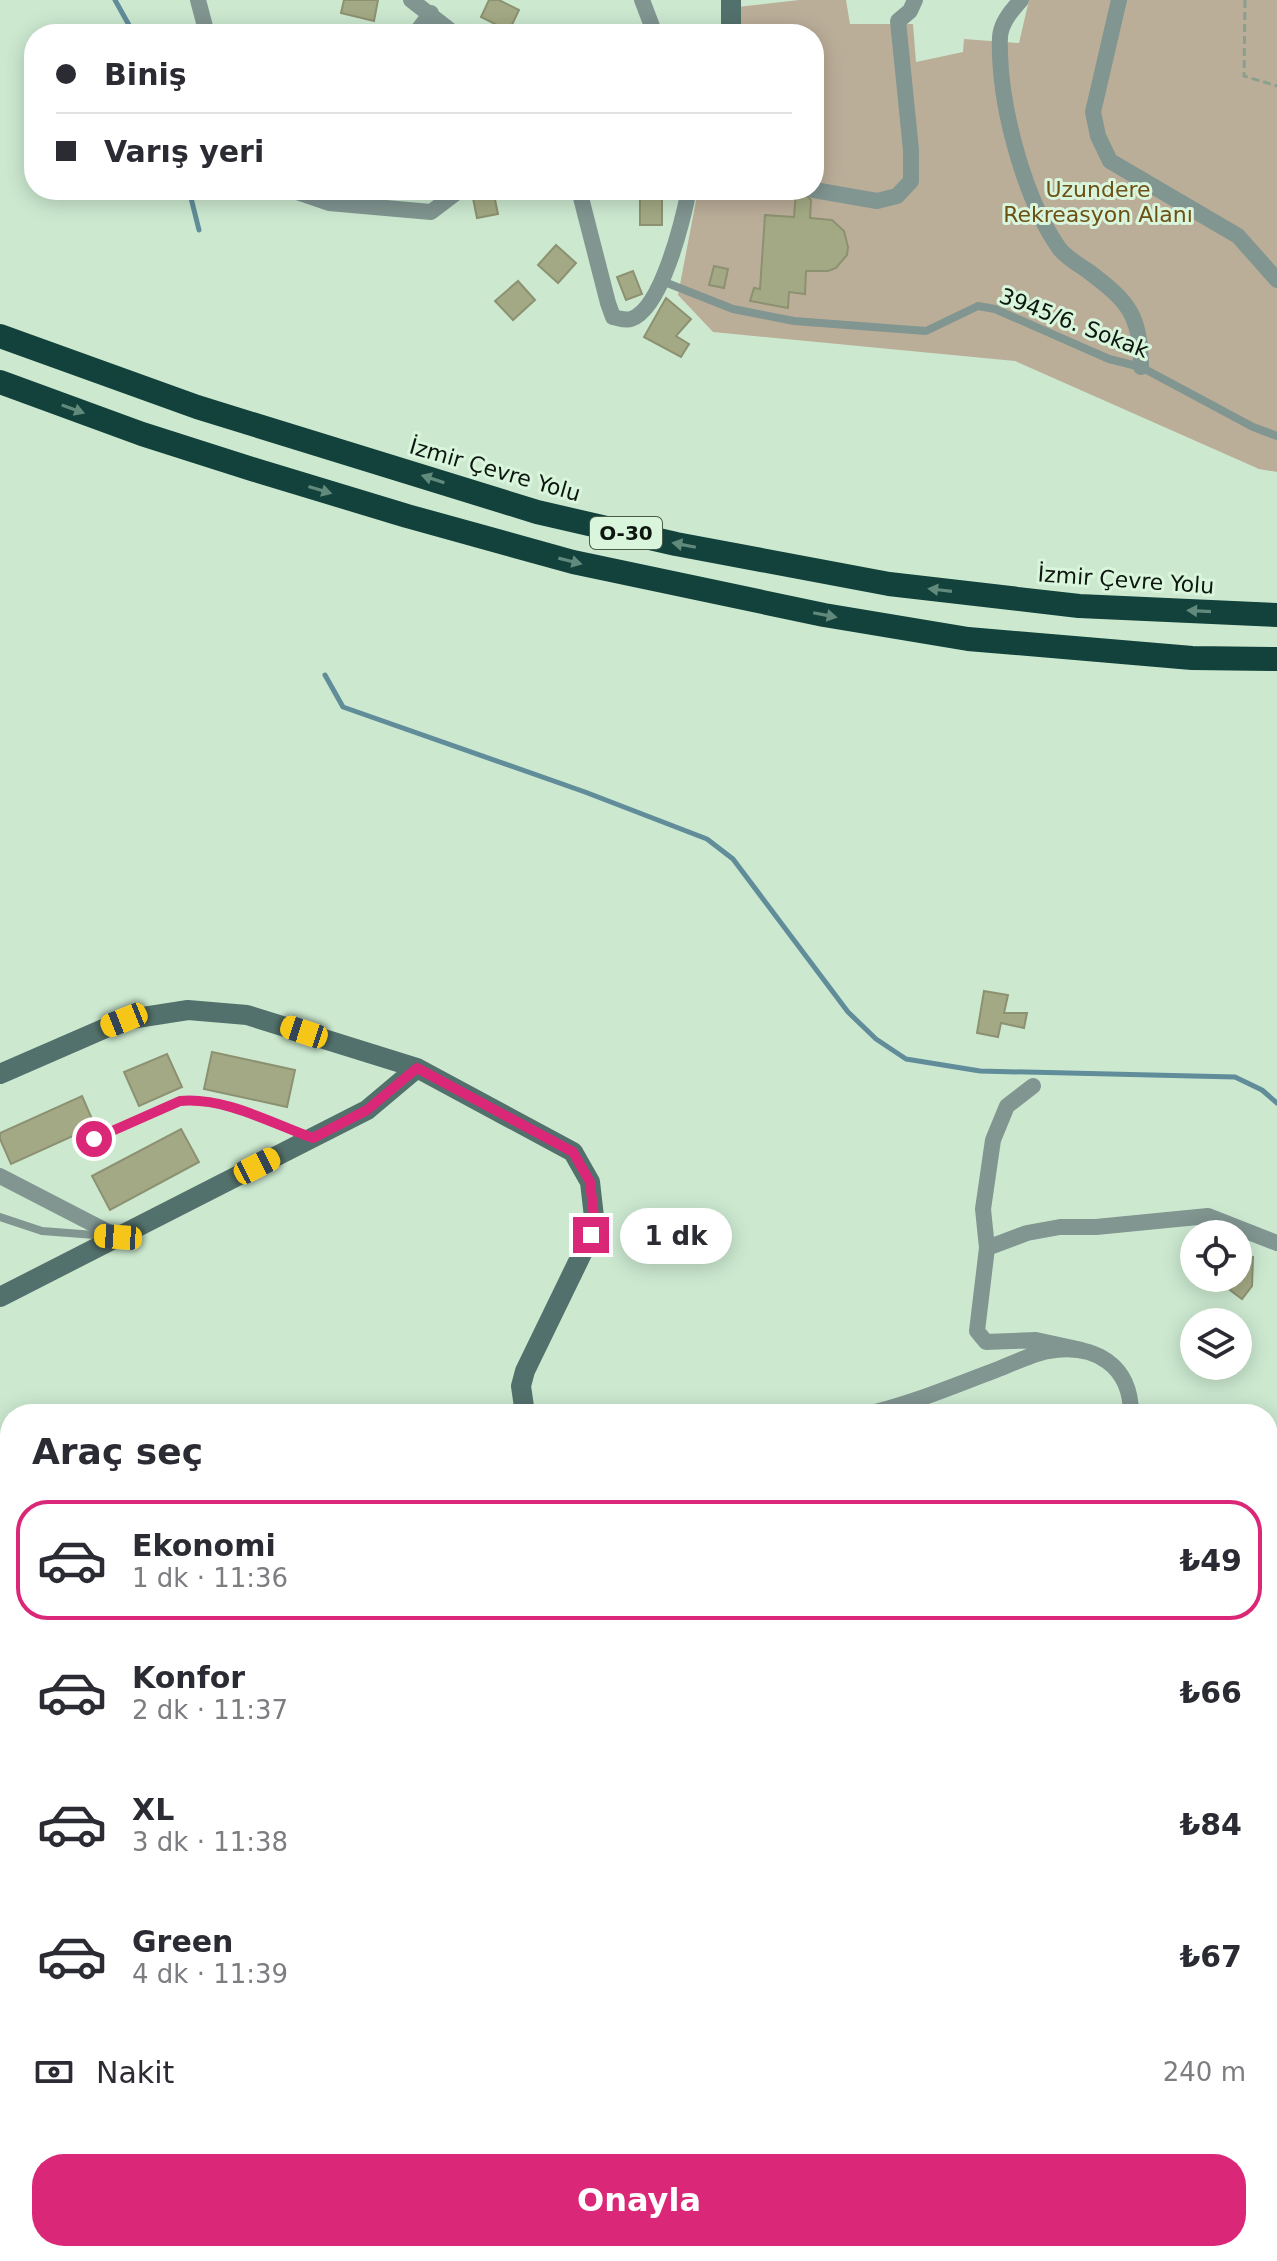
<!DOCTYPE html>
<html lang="tr">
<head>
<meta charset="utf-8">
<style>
  :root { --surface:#fff; --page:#f7f7f7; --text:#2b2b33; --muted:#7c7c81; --line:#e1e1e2; --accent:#db2777 }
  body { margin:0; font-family:"DejaVu Sans",sans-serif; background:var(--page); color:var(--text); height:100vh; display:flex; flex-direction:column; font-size:30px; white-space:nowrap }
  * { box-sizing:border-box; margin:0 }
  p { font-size:26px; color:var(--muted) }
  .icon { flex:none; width:44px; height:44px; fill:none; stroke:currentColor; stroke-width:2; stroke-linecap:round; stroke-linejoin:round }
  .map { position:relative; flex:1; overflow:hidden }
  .drawer { position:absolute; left:0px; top:1404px; width:1278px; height:858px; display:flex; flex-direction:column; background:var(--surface); border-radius:32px 32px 0 0; box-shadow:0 4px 20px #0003 }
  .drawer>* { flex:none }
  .hud { position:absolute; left:24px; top:24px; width:800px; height:176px; border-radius:32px; box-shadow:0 4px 20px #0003; display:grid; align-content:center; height:176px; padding:0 32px; background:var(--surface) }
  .tools { position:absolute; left:1180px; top:1220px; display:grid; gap:16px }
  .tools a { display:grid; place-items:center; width:72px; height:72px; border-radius:50%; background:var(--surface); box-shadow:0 4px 20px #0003; font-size:40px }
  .end { position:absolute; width:36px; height:36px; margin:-18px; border:10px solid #db2777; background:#fff; box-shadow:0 0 0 4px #fff }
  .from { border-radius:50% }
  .bubble { position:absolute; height:56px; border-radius:28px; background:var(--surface); box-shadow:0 4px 20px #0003; font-size:26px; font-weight:600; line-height:56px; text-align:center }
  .car { position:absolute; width:24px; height:48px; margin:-24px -12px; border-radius:10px; box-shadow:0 0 6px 2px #0007; background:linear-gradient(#f5c518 24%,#345 0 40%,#f5c518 0 76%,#345 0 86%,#f5c518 0) }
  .hud b { display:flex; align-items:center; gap:28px; height:76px; font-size:30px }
  .hud b+b { border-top:2px solid var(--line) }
  .hud i { width:20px; height:20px; background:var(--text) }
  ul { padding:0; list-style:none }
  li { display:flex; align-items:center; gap:24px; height:120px; margin:0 16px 12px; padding:0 16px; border:4px solid transparent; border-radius:32px }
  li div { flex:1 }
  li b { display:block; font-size:30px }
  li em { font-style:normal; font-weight:600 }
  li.current { border-color:var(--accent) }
  li>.icon { width:72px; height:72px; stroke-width:1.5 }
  h2 { padding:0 32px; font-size:36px; line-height:96px }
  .pay { display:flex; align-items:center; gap:20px; height:88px; padding:0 32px; font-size:30px }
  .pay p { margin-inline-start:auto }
  .primary-button { display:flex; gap:16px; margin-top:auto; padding:16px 32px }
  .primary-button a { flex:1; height:92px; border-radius:32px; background:var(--accent); color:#fff; font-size:32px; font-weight:600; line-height:92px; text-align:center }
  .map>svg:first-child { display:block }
  .built { fill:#bde0c2 }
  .green { fill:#bbae99 }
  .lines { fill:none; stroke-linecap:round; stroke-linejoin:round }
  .stream { stroke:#608d99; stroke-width:5 }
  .building { fill:#a3a984; stroke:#8c9171; stroke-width:2 }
  .path { stroke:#8aa08d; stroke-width:3; stroke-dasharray:8 4; stroke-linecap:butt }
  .lane { stroke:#819591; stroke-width:8 }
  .street { stroke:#819591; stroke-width:16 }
  .secondary { stroke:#53716c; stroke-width:20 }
  .highway { stroke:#12423b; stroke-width:24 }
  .oneway { fill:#628a7c }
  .route { stroke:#db2777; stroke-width:10 }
  .labels { text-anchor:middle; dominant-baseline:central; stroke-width:6; stroke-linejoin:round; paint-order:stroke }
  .shield { fill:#d9f6dd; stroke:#4a5a4d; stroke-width:2 }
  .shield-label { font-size:20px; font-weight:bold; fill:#0d170f }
  .park-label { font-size:22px; fill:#6c5016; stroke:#d9f6dd }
  .street-label { font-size:22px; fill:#0d170f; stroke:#d9f6dd }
</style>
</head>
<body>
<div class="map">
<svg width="1277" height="2261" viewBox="0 0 1277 2261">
  <rect width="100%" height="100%" fill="#cce9d0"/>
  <path class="built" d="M140,2252h664l20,9h-712z"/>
  <path class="green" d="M799,0h47l4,24h63l3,38 47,-10 1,-13 55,4 10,-43h248v472l-18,-3 -244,-108 -302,-29 -35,-37 20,-105h116v-156h-75l-2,-27z"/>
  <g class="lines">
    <path class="stream" d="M115,0l19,34
      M189,190l10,40
      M325,675l18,32 242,85 122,47 26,20 115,153 28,27 30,20 74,12 255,6 27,13 15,13"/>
  </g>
  <path class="building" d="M344,0h34l-4,21 -33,-8z
    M489,0h10l20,10 -10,21 -28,-14z
    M493,190l5,24 -21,4 -5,-25z
    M640,190h22v35h-22z
    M796,190l7,1 8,9 -1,18 22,2 12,11 4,16 -1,8 -11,13 -8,3h-22l-1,23 -16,-2 -1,16 -38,-7 4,-13 6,1 5,-74 29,2z
    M556,245l20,18 -18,20 -20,-18z
    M714,266l14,3 -4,19 -15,-3z
    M633,271l9,23 -16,6 -9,-23z
    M518,281l17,19 -22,20 -18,-19z
    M666,298l25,21 -15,17 13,8 -8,13 -37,-20z
    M984,991l24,4 -4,18h23l-3,15 -23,-5 -3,14 -21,-4z
    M212,1052l83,18 -8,37 -83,-18z
    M167,1054l15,33 -43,19 -15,-34z
    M82,1096l13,30 -84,38 -11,-25v-6z
    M181,1129l18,33 -89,48 -18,-34z
    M1238,1256l15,1 -1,29 -10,13 -12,-9 8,-10z"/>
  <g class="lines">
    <path class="path" d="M1245,0l-1,76 33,10
      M0,1795l10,-6
      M748,2252l23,9
      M258,2261l57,-9"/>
    <path class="lane" d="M662,281l71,28 61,12 132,10 52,-25 17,3 114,50 32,8 112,60 24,9
      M94,1139l86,-38c44,-3 86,20 127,35
      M0,1217l42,14 66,5"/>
    <path class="street" d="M198,0l9,34
      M411,0l44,34
      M642,0l13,34
      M1021,0c-8,9 -17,19 -20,31 -2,7 -1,17 -1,24 2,58 25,145 59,193 6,9 19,16 29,23 41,31 52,43 53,96
      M1119,0l-26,112 5,24 12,25 128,75 39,44
      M415,34l16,-21
      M291,190l38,13 102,9 29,-22
      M579,190l29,113 5,14c6,1 12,4 18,2 31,-10 52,-100 58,-129
      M814,190l63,11 20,-5 14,-15v-31l-13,-129 12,-10 5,-11
      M1033,1086l-26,20 -14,34 -10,69 4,39 -10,83 9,11 50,-2 46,10
      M0,1176l118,61
      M987,1248l40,-15 33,-6h36l112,-11 69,27
      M867,1414c44,-10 86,-28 129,-44 16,-6 35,-16 52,-19 47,-8 83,14 83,63
      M1268,1442l9,2"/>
    <path class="secondary" d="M731,0v34
      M0,1074l124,-54 64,-10 59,5 170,53 156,84 17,30 4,35 -3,18 -66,136 -4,15 4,28
      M0,1297l367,-187 50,-42
      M1268,1548l9,4"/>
    <path class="highway" d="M0,336l197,71 340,105 139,32 213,40 190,22 198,9
      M0,382l142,52 113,36 152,46 166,46 251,53 144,24 224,19 85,1"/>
  </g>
  <defs><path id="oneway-solid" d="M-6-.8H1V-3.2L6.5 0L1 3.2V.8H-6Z" transform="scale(2)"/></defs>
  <g class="oneway">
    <use href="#oneway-solid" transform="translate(73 409) rotate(20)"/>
    <use href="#oneway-solid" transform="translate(433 479) rotate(-162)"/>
    <use href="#oneway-solid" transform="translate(320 490) rotate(17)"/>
    <use href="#oneway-solid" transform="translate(684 545) rotate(-169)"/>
    <use href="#oneway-solid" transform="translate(570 561) rotate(14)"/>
    <use href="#oneway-solid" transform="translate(940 590) rotate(-173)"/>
    <use href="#oneway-solid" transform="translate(1199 611) rotate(-177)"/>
    <use href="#oneway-solid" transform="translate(825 615) rotate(11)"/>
  </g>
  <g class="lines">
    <path class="route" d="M94,1139l86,-38c45,-4 91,22 133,37l54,-28 50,-42 156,84 17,30 4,35 -3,18"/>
  </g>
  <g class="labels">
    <rect class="shield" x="590" y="517" width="72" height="32" rx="6"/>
    <g class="shield-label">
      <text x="626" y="533">O-30</text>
    </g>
    <g class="park-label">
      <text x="1098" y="189">Uzundere<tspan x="1098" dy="25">Rekreasyon Alanı</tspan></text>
    </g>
    <g class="street-label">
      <text transform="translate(1074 323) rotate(21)">3945/6. Sokak</text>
      <text transform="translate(495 470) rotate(16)">İzmir Çevre Yolu</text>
      <text transform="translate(1126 580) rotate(4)">İzmir Çevre Yolu</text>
    </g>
  </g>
</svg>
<div class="tools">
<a><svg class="icon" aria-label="locate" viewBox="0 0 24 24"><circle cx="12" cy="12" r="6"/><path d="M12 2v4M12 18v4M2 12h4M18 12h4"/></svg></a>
<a><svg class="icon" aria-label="layers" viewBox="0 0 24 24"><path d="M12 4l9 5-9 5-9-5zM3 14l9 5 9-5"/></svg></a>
</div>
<i class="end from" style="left:94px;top:1139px"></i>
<i class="end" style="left:591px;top:1235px"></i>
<div class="bubble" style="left:620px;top:1208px;width:112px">1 dk</div>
<i class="car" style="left:124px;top:1020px;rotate:248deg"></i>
<i class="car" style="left:304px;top:1032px;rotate:288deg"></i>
<i class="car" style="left:257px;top:1166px;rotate:63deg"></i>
<i class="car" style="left:118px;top:1237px;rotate:274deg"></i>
<div class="hud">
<b><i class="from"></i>Biniş</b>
<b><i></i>Varış yeri</b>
</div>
<section class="drawer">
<h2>Araç seç</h2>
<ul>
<li class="current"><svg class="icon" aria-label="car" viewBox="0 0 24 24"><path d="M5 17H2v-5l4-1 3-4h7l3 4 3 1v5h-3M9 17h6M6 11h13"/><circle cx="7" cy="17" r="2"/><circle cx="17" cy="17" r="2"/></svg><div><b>Ekonomi</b><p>1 dk · 11:36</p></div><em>₺49</em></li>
<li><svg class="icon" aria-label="car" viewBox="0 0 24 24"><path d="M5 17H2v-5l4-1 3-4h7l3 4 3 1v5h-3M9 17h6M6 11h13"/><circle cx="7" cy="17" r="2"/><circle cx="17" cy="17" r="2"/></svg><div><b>Konfor</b><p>2 dk · 11:37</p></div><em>₺66</em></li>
<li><svg class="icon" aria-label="car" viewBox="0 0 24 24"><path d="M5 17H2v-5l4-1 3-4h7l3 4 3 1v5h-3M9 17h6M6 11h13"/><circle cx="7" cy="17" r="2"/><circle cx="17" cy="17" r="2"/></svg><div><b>XL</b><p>3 dk · 11:38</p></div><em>₺84</em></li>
<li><svg class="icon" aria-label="car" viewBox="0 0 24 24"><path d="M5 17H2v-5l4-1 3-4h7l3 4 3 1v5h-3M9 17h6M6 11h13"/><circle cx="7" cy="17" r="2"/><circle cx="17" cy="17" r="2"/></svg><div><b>Green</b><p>4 dk · 11:39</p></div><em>₺67</em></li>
</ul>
<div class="pay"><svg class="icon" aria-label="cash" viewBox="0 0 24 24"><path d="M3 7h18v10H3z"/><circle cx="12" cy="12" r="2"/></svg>Nakit<p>240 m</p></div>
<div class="primary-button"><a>Onayla</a></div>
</section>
</div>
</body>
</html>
